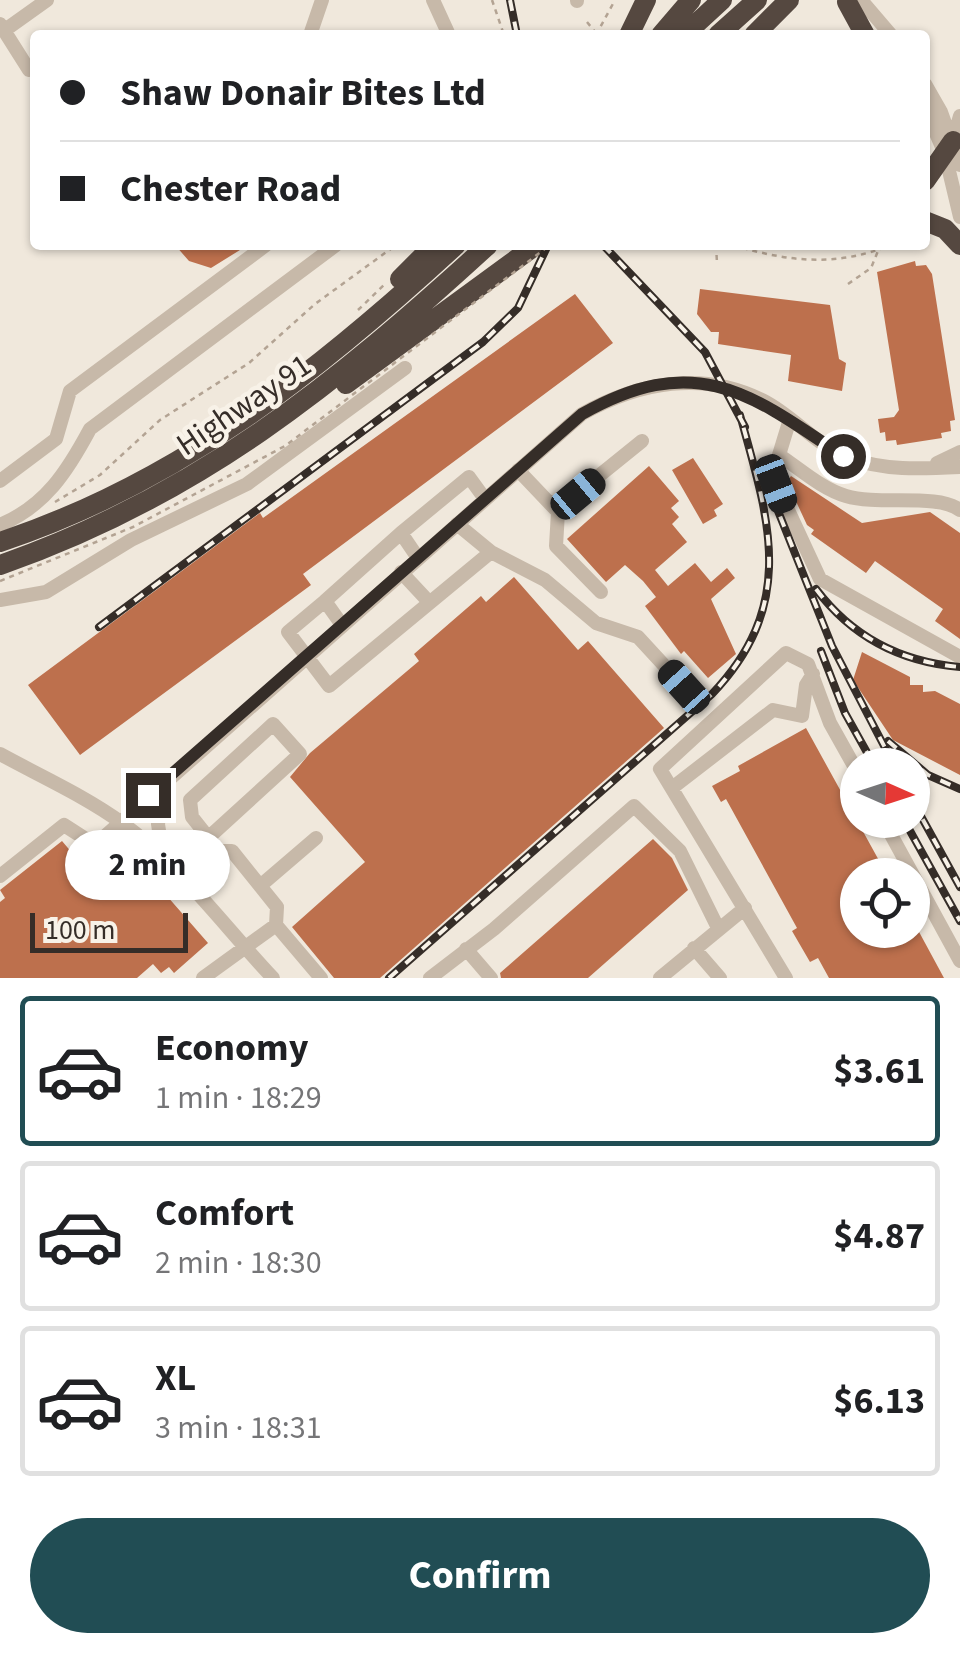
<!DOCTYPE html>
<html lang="en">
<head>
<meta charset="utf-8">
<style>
  :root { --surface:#fff; --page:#f6f6f6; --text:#202124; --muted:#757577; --line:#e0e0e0; --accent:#214d54 }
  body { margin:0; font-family:"Source Sans 3",sans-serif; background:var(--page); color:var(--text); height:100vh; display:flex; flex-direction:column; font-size:38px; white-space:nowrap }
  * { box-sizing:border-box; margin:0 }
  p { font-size:32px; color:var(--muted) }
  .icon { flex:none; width:55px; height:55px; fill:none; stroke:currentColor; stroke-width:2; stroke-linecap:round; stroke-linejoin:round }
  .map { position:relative; height:978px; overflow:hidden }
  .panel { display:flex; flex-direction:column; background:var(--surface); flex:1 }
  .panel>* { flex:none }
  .banner { position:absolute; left:30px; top:30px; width:900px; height:220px; border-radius:10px; box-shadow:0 2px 8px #0004; display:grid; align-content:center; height:220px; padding:0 30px; background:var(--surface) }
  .needle { width:65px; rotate:93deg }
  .tools { position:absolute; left:840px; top:748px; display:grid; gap:20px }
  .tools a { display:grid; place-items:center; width:90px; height:90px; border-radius:50%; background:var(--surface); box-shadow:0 2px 8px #0004; font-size:50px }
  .scale { position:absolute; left:30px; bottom:25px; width:158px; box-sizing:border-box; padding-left:10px; border:5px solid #352d28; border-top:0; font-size:28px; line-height:35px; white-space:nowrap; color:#352d28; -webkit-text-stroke:8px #f8f2e8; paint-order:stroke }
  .end { position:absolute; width:45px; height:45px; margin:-22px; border:12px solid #352d28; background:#fff; box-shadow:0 0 0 5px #fff }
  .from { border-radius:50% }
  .bubble { position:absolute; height:70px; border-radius:35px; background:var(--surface); box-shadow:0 2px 8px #0004; font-size:32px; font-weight:700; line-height:70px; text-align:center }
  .car { position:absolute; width:30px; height:60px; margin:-30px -15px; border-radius:12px; box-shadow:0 0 8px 2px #0007; background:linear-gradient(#222 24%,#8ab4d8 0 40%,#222 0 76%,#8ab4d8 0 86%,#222 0) }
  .banner b { display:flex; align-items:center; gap:35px; height:95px; font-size:38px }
  .banner b+b { border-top:2px solid var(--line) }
  .banner i { width:25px; height:25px; background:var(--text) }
  ul { padding:18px 0 0; list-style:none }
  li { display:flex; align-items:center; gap:30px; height:150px; margin:0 20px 15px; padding:0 10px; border:5px solid var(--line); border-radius:10px }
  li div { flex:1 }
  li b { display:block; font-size:38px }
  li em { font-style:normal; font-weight:700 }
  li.active { border-color:var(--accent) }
  li>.icon { width:90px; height:90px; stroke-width:1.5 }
  .cta { display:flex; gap:20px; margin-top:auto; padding:20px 30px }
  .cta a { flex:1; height:115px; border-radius:60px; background:var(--accent); color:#fff; font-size:40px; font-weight:700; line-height:115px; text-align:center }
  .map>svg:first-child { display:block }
  .building { fill:#bd704d }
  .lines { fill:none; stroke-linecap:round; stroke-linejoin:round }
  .path { stroke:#b3a393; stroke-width:2.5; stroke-dasharray:5 5; stroke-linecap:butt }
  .minor { stroke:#c7b9a9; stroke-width:14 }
  .highway { stroke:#554840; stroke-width:20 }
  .rail-casing { stroke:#352d28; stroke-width:8 }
  .rail { stroke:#f8f2e8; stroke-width:4; stroke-dasharray:11; stroke-linecap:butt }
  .path-bridge { stroke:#b3a393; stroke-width:2.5; stroke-dasharray:5 5; stroke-linecap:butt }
  .route { stroke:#352d28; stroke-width:12 }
  .labels { text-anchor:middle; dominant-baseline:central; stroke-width:9; stroke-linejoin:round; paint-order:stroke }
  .street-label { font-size:32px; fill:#352d28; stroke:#f8f2e8 }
</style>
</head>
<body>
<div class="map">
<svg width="960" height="978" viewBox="0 0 960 978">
  <rect width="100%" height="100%" fill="#f0e8dc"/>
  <path class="building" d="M175,245h73l-37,23 -22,-7z
    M915,261l1,5 10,-1 6,9 23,146 -5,1 1,10 -10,2 1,5 -45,7 -1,-5 -10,1 -1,-9 -5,1 -2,-14 16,-2 5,-7 -22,-138z
    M700,289l130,16 9,54 7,4 -4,28 -54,-10 3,-26 -73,-11 1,-12h-8l-14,-18z
    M575,294l38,49 -310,231 8,11 -231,170 -52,-70 232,-172 3,5z
    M693,458l30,46 -9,6 3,6 -14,8 -31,-54z
    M649,466l30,35 -8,7 8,9 -7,7 15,18 -32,28 13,16 27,-23 16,19 16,-14 8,10 -24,21 25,55 -28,24 -24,-27 -3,3 -36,-48 11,-9 -13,-16 -18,-16 -19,17 -39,-43z
    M791,476l71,47 68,-11 30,21v106l-25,-18 8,-12 -68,-48 -9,12 -55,-39 3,-4 -7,-5 -20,-43z
    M514,577l64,73 10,-9 76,87 -284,250h-46l-42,-51 73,-65 -75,-85 20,-24 109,-92 -5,-7 67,-58 5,6z
    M862,652l48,25v8h13v7l12,-1 25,13v71l-67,-35 -40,-60z
    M806,728l81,147h-29v55h60l26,48h-115l-11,-20 -8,4 -18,-31 5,-3 -71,-129 -5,3 -9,-16 28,-15 -2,-5z
    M653,839l19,19 16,32 -100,88h-87l-1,-5z
    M62,841l22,26 27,-22 46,46 3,-3 48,55 -34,30 -5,-6 -8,6 -8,-9 -16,14h-137v-76l5,-4 -5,-8z"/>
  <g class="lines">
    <path class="path" d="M492,0l12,35
      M587,22l9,11
      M596,35l19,-35
      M716,245l1,18
      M733,245c56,17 103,22 158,0
      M848,284l23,-16 7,-17
      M358,310l27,-26
      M55,502l45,-27 60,-55 89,-57 66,-59 81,-59"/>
    <path class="minor" d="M433,0l16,35
      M861,0l30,35
      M577,1v-1
      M0,24l29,46
      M5,30l42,-30
      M310,35l12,-35
      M925,84l16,28 19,53
      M925,108l20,46 15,63
      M953,140l7,-24
      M790,419l-15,49 1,16 44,95 140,78
      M779,455c21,14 43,34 67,41 33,10 91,-3 114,14
      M937,463l23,-11
      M518,470l40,42 -2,34 45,46
      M0,481l56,-42 14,-48 196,-146
      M551,503l18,-3 73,-59
      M457,524l34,28 54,28 51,43 42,14 46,50
      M0,525c45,-19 67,-53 90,-96l246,-184
      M401,533l68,-56 16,22
      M401,572l28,30
      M0,600l46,-8 85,-52 116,-56 158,-116
      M325,601l-37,31 41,54 162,-134
      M342,625l-17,-24 76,-68 17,25
      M0,754c40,22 85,42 122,69 59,43 101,102 151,155
      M672,788l101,-78 29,6 4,-31 7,-11
      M883,820l77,141
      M163,857l-5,-33 6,-44
      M0,876l64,-51 31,20 487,-431c57,-32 121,-44 182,-13 29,15 52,44 83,56 36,14 74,12 113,10
      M188,880l31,-29 -27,-34 -2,-17 83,-76 27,30 -92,84
      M260,886l56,-48
      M276,925l45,53
      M694,948l26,30
      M466,949l25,29
      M203,978l73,-53 1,-18 -45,-56h-13
      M430,978l64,-49 140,-123 46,45 38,77
      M660,978l85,-70
      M786,978l-126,-209 126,-116 22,11 22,59 28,50"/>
    <path class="highway" d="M847,2l18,33
      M629,35l17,-35
      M661,35l30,-35
      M684,35l38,-35
      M718,35l39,-35
      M754,35l35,-35
      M925,181l28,-40
      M925,221l20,8 15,16
      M400,279l34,-34
      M346,384l190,-139
      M0,542c180,-60 318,-170 456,-297
      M0,565c198,-69 336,-181 488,-320"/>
    <defs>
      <path id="rail" d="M510,0l7,35
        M603,245l102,107 40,75
        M772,496l60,150 62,119
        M816,589c36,48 85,73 144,78
        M99,627l384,-285 35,-34 30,-63
        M821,651l24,62 29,52
        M888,741l40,34 32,14
        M912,800l48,87
        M904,820l56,101
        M389,978l323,-284c86,-90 57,-174 28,-279"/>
    </defs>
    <use href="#rail" class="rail-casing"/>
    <use href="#rail" class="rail"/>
    <path class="path-bridge" d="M0,581l133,-54 152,-81 265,-201"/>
  </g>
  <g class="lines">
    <path class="route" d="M148,795l434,-381c112,-63 166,-23 261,42"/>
  </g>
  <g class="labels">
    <g class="street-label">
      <text transform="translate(244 405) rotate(-34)">Highway 91</text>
    </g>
  </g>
</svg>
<div class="tools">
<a><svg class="needle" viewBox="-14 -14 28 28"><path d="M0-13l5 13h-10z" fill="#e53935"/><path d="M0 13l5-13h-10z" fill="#757577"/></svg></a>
<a><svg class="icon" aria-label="locate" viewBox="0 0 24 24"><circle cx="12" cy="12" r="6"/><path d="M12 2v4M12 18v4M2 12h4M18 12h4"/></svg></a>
</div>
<div class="scale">100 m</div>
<i class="end from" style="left:843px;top:456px"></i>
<i class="end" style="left:148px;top:795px"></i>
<div class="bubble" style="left:65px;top:830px;width:165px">2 min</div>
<i class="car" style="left:776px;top:484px;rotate:159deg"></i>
<i class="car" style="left:578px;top:494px;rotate:50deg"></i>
<i class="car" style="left:684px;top:687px;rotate:318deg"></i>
<div class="banner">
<b><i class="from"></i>Shaw Donair Bites Ltd</b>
<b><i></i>Chester Road</b>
</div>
</div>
<section class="panel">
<ul>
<li class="active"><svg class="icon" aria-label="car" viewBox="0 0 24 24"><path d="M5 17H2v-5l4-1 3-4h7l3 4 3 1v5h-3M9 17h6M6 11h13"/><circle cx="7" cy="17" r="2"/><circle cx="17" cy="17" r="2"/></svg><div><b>Economy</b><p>1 min · 18:29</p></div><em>$3.61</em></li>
<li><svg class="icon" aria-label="car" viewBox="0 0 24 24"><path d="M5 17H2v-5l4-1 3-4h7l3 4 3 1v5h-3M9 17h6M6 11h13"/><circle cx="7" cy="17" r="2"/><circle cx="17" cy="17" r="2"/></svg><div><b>Comfort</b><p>2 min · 18:30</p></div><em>$4.87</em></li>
<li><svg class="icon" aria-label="car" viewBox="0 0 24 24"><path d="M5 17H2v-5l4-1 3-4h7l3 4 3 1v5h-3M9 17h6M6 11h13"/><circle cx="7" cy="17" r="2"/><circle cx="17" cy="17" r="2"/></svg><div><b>XL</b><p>3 min · 18:31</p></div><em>$6.13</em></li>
</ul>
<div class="cta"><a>Confirm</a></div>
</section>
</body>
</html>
